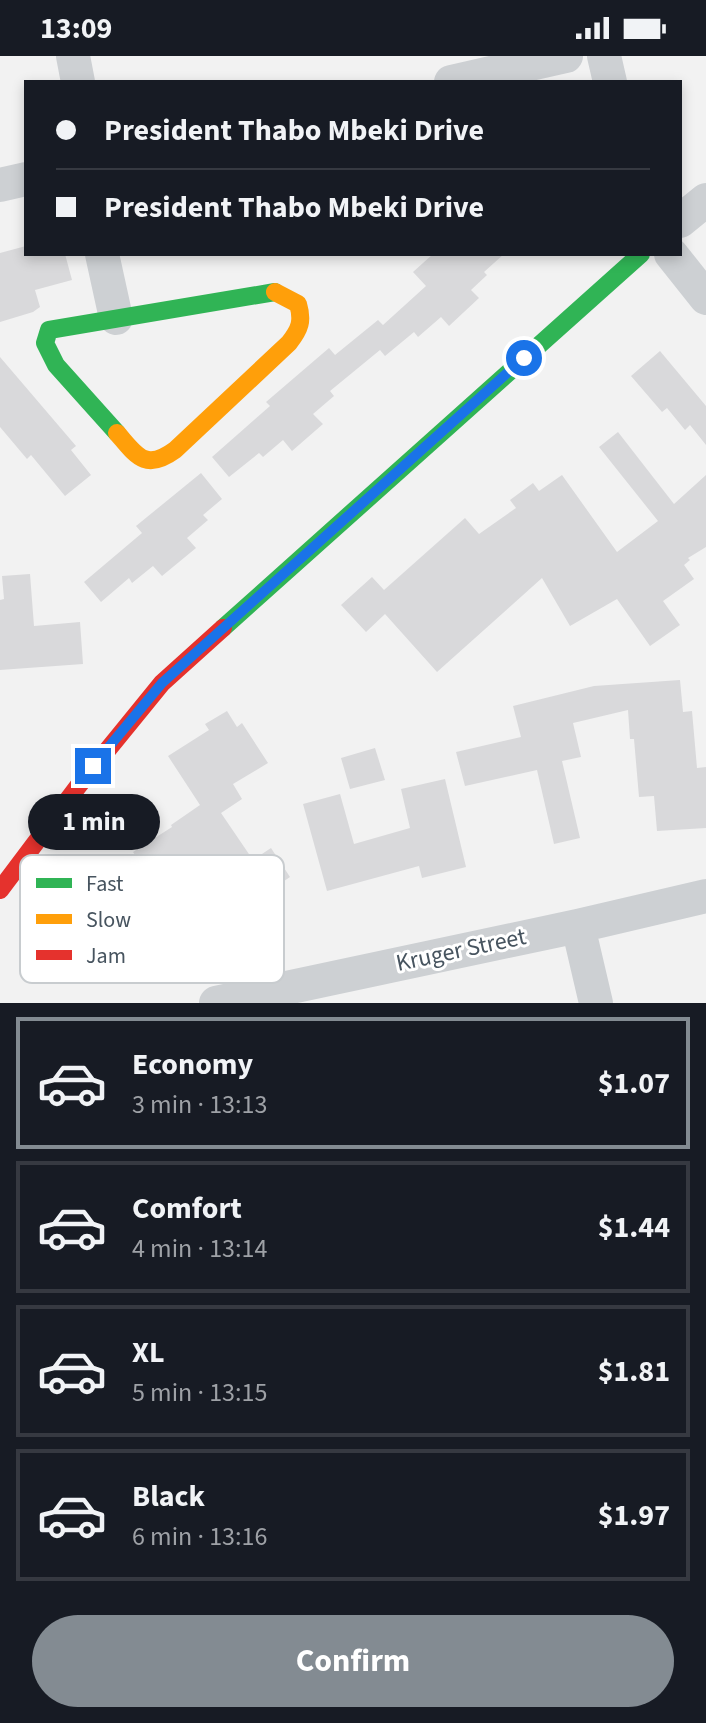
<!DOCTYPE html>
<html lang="en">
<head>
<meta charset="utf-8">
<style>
  :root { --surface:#171b24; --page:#242831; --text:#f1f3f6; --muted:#9ea1a6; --line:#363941; --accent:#838b92 }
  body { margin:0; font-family:"Source Sans 3",sans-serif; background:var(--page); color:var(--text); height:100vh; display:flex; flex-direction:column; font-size:30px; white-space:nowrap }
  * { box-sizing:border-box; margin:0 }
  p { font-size:26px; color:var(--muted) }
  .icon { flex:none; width:44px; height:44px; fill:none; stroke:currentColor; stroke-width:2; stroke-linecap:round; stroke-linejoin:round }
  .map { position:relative; height:947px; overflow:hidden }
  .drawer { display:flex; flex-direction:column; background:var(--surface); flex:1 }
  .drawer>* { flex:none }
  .guide { position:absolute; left:24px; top:24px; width:658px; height:176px; border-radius:0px; box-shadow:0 4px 12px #0003; display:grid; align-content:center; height:176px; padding:0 32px; background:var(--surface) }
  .end { position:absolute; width:36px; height:36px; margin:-18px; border:10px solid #1a73e8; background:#fff; box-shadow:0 0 0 4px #fff }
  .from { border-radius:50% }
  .bubble { position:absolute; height:56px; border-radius:28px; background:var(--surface); box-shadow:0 4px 12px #0003; font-size:26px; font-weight:700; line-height:56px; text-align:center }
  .guide b { display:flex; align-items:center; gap:28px; height:76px; font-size:30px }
  .guide b+b { border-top:2px solid var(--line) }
  .guide i { width:20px; height:20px; background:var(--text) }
  ul { padding:14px 0 0; list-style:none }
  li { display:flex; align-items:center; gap:24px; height:132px; margin:0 16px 12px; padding:0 16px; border:4px solid var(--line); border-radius:0px }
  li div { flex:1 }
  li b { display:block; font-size:30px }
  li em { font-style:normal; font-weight:700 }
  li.on { border-color:var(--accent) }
  li>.icon { width:72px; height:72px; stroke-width:1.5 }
  .primary-button { display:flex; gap:16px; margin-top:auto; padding:16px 32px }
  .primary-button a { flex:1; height:92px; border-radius:48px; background:var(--accent); color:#fff; font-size:32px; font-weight:700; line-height:92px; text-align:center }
  .status { display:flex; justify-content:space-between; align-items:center; height:56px; padding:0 40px; background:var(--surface); direction:ltr }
  .status svg { height:22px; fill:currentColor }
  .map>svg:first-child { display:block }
  .building { fill:#d9d9db }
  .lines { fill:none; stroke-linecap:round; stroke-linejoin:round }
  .street { stroke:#cdd0d3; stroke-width:34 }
  .fast { stroke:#30b455; stroke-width:18 }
  .slow { stroke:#ff9f0a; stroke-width:18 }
  .jam { stroke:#e5322d; stroke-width:18 }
  .route { stroke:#1a73e8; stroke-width:10 }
  .labels { text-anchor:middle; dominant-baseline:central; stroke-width:6; stroke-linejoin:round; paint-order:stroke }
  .street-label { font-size:24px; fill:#47545f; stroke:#fff }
  .key { fill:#fff; stroke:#c8cccf; stroke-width:2 }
  .key-label { font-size:22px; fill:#47545f }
</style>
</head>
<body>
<div class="status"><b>13:09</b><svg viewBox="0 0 49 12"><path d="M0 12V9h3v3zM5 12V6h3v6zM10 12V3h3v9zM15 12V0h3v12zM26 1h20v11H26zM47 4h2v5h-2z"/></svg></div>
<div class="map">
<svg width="706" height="947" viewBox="0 0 706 947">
  <rect width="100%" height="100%" fill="#f2f2f2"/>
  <path class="building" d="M26,190v8h39l7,26 -37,10 5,17 -7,5 -33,10v-69z
    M433,198h71l-20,18 3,3 -16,15 8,8 -30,28 -8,-9 -23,20 -4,-5 -29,24 -5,-6 -50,41 4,5 -21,18 10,10 -31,27 -9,-11 -20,17 -4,-4 -30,24 -17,-20 58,-51 -4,-4 63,-54 6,7 43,-35 5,5 43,-39 -13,-14z
    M660,295l46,55v39l-16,-20 -5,5 -18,-22 -5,4 -31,-36z
    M0,301l76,89 -5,4 20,25 -26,21 -34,-41 -4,4 -27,-32z
    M618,376l56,72 32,-29v72l-18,11 2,2 -6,5 10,14 -31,22 17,24 -30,21 -33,-47 -47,27 -28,-48 -105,94 -52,-58 -19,18 -25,-27 31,-28 12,13 81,-72 14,16 37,-26 -6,-8 23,-17 6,8 23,-16 55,77 41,-31 -59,-74z
    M201,417l21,26 -19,16 5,5 -21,18 9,10 -34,28 -9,-10 -21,17 -3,-5 -28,24 -17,-20 58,-49 -6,-7z
    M30,518l4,52 46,-4 3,42 -83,6v-70l4,-1 -2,-23z
    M680,624l3,32 9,-1 5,57 9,-1v61l-49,3 -3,-35 -15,1 -5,-58h-4l-2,-29 -55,13 8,34 -19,4 18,77 -26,6 -17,-74 -72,16 -9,-34 65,-15 -8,-31 81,-20z
    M227,655l10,16 5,-4 26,40 -35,21 9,15 -21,14 32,47 18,-12 19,29 -59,40 -32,-49 -40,26 -26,-42 39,-25 -1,-2 29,-20 -32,-49 41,-26 -4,-6z
    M375,692l10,32 -35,9 -9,-31z
    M445,723l21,88 -44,11 -3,-12 -92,25 -24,-87 37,-10 14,50 56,-16 -9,-39z"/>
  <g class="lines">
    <path class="street" d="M73,0l5,26
      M604,0l6,26
      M451,26l115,-26
      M0,129l26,-6
      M680,165l26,-21
      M102,198l14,64
      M671,198l35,44
      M578,870l18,77
      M216,947l362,-77 128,-30"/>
    <path class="fast" d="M117,377l-61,-68 -11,-22 4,-13 226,-38
      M223,572l418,-374"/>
    <path class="slow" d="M117,377c19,22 28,39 58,17l114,-107c11,-14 14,-22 9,-39l-23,-12"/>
    <path class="jam" d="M0,834l79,-105 83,-102 61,-55"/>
  </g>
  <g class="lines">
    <path class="route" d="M93,710l69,-83 362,-325"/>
  </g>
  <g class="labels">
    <g class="street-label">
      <text transform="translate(461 894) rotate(-12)">Kruger Street</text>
    </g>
  </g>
  <rect x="20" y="799" width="264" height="128" rx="12" class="key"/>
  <rect x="36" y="822" width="36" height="10" fill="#30b455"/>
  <rect x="36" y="858" width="36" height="10" fill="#ff9f0a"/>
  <rect x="36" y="894" width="36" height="10" fill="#e5322d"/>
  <g class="key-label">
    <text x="86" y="835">Fast</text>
    <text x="86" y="871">Slow</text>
    <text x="86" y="907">Jam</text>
  </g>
</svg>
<i class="end from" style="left:524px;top:302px"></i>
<i class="end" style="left:93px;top:710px"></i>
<div class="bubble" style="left:28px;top:738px;width:132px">1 min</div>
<div class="guide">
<b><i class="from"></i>President Thabo Mbeki Drive</b>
<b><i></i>President Thabo Mbeki Drive</b>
</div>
</div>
<section class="drawer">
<ul>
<li class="on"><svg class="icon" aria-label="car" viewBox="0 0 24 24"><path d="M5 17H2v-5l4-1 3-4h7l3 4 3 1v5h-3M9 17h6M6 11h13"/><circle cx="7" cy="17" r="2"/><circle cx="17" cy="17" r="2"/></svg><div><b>Economy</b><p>3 min · 13:13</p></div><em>$1.07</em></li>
<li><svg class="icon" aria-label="car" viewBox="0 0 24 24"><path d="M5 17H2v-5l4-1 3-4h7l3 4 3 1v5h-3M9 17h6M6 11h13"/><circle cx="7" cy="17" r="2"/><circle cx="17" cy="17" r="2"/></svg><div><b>Comfort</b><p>4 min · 13:14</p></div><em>$1.44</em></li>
<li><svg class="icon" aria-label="car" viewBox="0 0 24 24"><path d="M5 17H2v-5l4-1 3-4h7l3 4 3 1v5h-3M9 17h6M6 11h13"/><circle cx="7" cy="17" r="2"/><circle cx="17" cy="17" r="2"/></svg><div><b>XL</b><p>5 min · 13:15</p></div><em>$1.81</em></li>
<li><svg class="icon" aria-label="car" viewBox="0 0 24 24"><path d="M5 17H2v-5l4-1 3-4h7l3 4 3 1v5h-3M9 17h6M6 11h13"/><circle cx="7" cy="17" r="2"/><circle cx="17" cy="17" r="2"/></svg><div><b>Black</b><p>6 min · 13:16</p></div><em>$1.97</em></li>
</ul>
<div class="primary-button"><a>Confirm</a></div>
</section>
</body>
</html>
